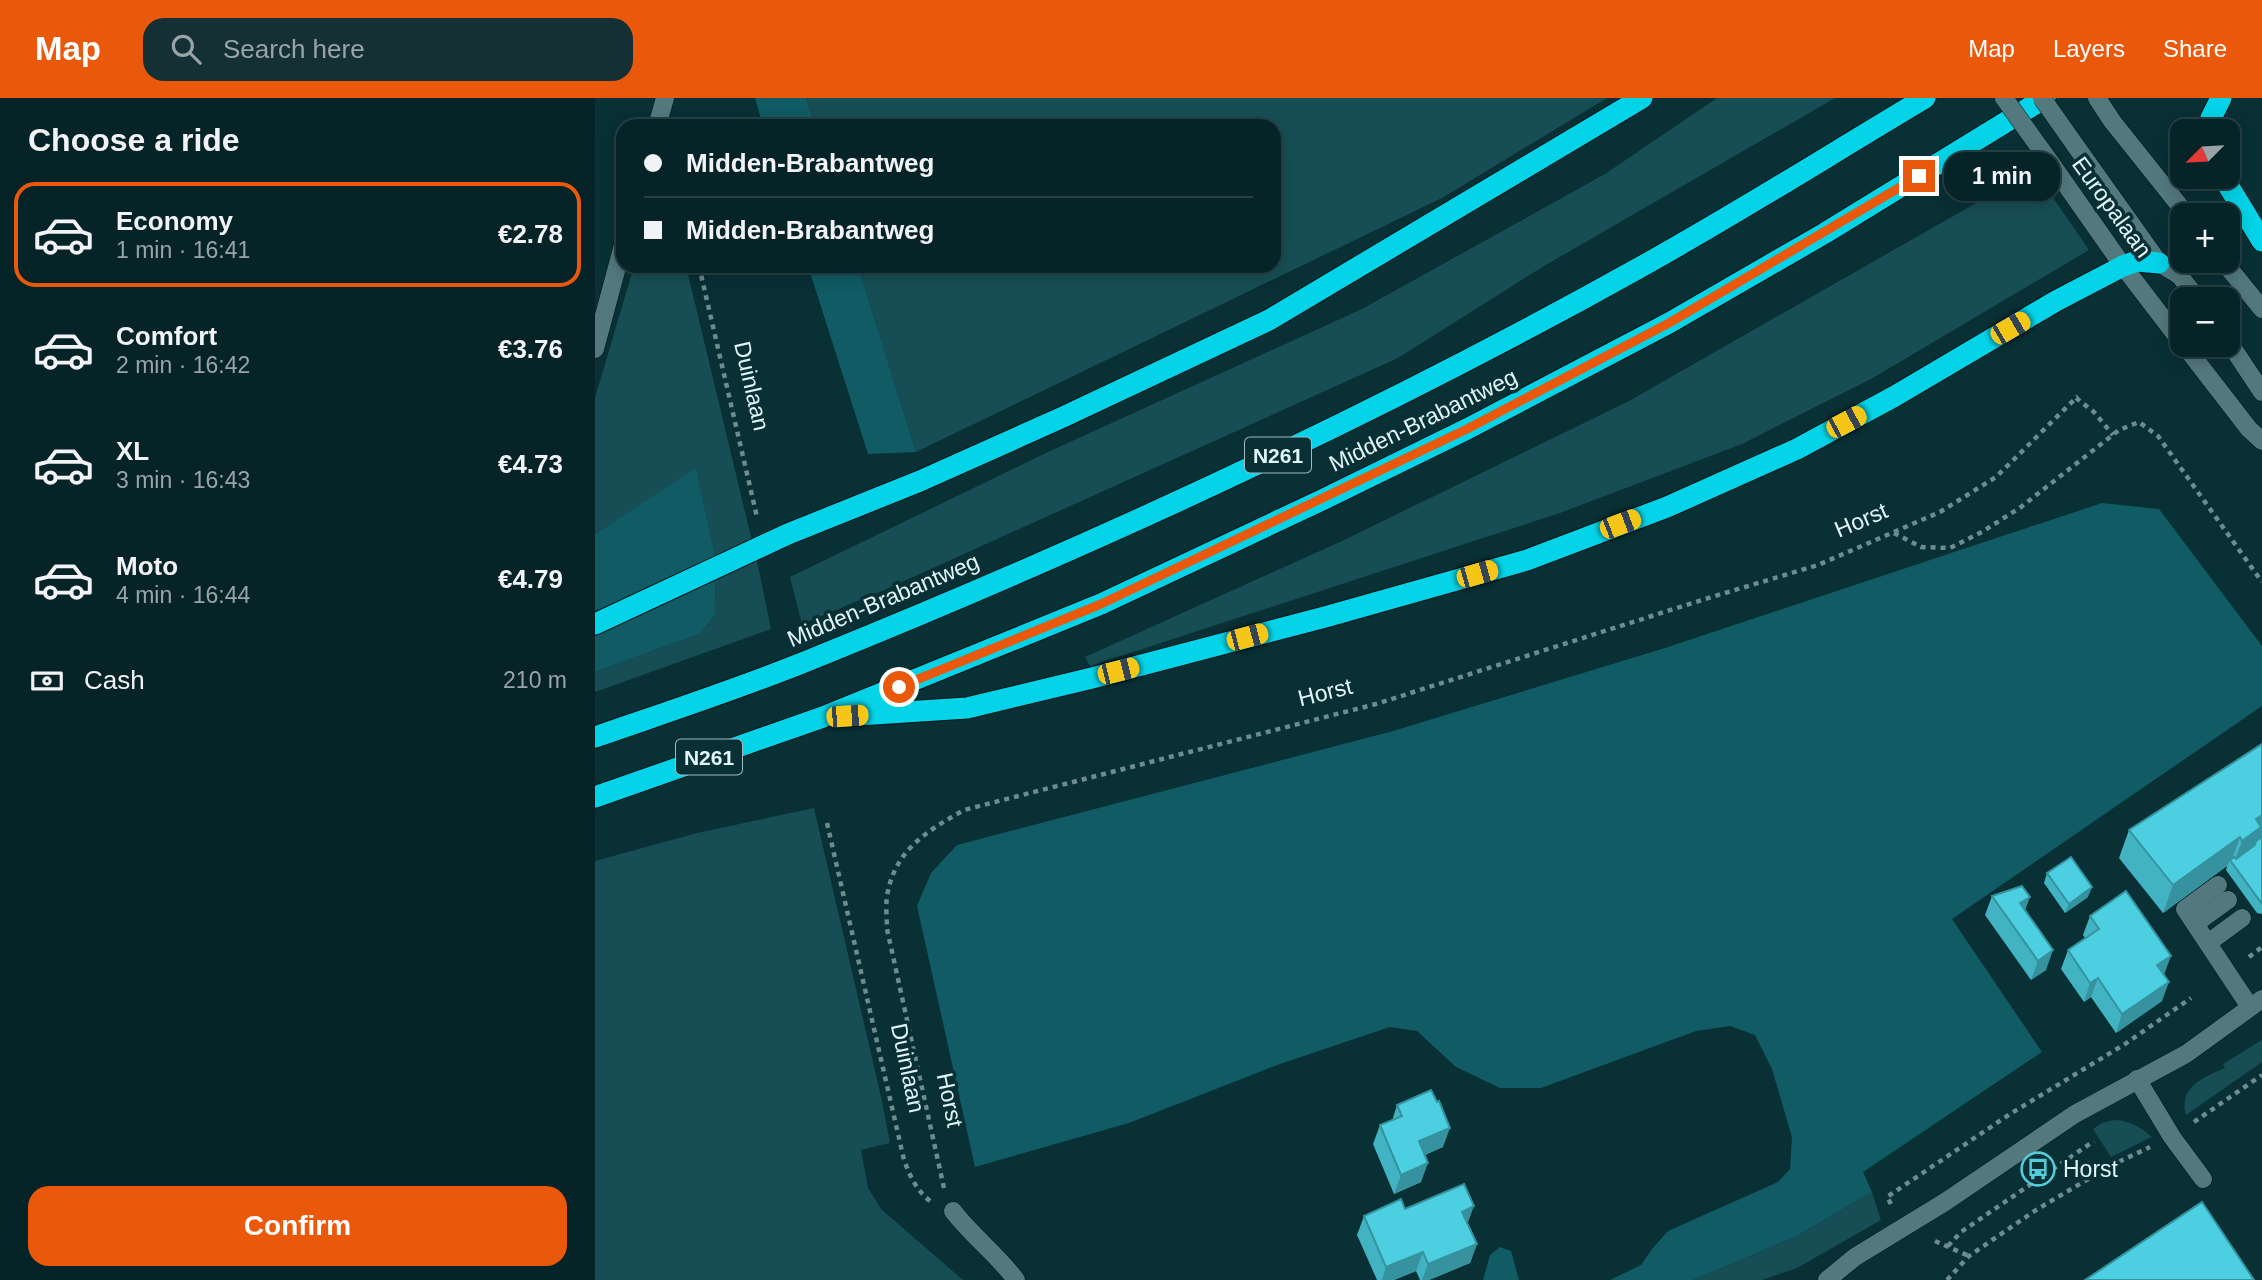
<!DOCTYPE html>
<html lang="en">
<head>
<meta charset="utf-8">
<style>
  :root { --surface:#062428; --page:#143034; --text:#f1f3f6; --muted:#98a4a8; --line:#274145; --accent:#ea580c }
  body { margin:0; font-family:Helvetica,sans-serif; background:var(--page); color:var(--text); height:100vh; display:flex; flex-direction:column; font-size:26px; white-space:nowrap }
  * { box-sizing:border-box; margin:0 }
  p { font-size:23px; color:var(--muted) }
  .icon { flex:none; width:38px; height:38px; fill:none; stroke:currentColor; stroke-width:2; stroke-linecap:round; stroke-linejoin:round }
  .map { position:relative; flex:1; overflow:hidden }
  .panel { display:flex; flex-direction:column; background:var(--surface); width:595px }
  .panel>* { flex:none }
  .guide { position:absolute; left:21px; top:21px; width:665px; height:154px; border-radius:21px; box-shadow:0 4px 18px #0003,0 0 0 2px var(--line); display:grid; align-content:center; height:154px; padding:0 28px; background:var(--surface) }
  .needle { width:46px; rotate:246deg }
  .buttons { position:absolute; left:1575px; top:21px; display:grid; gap:14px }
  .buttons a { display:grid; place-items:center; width:70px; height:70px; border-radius:14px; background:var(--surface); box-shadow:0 4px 18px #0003,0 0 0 2px var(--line); font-size:35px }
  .end { position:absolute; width:32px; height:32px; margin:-16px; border:9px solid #ea580c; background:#fff; box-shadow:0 0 0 4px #fff }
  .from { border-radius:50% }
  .bubble { position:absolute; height:49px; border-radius:21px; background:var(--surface); box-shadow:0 4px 18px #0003,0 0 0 2px var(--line); font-size:23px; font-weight:700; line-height:49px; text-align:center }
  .car { position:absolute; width:21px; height:42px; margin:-21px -10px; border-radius:9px; box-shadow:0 0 5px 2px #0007; background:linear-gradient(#f5c518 24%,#345 0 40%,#f5c518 0 76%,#345 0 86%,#f5c518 0) }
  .guide b { display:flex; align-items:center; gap:24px; height:66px; font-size:26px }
  .guide b+b { border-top:2px solid var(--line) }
  .guide i { width:18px; height:18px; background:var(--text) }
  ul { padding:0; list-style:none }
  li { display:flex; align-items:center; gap:21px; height:105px; margin:0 14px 10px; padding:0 14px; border:4px solid transparent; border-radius:21px }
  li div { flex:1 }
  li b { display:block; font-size:26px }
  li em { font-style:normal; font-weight:700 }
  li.selected { border-color:var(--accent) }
  li>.icon { width:63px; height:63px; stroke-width:1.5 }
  h2 { padding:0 28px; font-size:32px; line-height:84px }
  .pay { display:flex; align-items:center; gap:18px; height:77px; padding:0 28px; font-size:26px }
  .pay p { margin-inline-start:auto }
  .primary-button { display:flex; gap:14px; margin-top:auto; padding:14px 28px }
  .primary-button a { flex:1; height:80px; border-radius:21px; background:var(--accent); color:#fff; font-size:28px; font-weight:700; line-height:80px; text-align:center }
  header { display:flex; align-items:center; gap:42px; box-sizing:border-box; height:98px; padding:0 35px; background:var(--accent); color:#fff }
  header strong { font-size:33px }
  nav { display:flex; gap:38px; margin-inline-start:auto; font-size:24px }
  .search { width:490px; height:63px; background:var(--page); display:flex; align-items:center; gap:18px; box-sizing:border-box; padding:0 24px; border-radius:21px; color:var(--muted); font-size:26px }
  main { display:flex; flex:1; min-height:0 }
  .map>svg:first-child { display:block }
  .green { fill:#174e55 }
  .forest { fill:#115b64 }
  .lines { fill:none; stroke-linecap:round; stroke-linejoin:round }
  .lane-casing { stroke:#00171a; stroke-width:19 }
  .street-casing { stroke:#00171a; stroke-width:19 }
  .secondary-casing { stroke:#00171a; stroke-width:19 }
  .highway-casing { stroke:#00171a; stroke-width:23 }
  .path { stroke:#6e8c90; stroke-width:4.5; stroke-dasharray:5 5; stroke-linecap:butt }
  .lane { stroke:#53797e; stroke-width:18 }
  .street { stroke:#53797e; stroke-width:18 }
  .secondary { stroke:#53797e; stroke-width:18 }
  .highway { stroke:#05d4e8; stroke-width:21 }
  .secondary-bridge-casing { stroke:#00171a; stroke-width:19; stroke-linecap:butt }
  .secondary-bridge { stroke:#53797e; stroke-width:18 }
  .wall { fill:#41b3c2 }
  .shaded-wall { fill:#35929e }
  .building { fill:#4cd0e1; stroke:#35929e; stroke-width:2 }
  .route { stroke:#ea580c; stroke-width:9 }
  .labels { text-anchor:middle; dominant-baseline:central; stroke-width:7; stroke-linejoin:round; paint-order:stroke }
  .shield { fill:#083035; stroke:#a1bbbe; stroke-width:2 }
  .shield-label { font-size:21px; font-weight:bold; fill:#e2f6f9 }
  .street-label { font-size:23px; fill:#e2f6f9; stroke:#083035 }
  .poi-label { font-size:23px; fill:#e2f6f9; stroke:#083035; text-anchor:start }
</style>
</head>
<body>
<header>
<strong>Map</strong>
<div class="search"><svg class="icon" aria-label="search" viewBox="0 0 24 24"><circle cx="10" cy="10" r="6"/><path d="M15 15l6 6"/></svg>Search here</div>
<nav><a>Map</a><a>Layers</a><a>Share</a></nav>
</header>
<main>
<section class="panel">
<h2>Choose a ride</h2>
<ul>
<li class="selected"><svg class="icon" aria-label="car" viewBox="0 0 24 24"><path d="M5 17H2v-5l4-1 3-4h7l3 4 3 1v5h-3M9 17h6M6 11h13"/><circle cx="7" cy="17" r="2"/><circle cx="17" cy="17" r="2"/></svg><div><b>Economy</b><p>1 min · 16:41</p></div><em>€2.78</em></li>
<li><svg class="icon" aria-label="car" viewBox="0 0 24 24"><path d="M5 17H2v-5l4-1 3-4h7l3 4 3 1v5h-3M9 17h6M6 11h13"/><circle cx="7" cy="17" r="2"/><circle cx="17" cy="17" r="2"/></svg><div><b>Comfort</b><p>2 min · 16:42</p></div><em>€3.76</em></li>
<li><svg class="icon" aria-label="car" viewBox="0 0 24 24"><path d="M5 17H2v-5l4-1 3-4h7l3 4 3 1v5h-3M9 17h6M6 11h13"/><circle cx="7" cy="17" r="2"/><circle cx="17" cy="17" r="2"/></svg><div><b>XL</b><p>3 min · 16:43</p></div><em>€4.73</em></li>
<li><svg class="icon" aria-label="car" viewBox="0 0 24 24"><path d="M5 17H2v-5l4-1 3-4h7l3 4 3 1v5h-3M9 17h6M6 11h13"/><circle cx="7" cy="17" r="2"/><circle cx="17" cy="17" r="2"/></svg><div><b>Moto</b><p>4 min · 16:44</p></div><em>€4.79</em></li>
</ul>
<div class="pay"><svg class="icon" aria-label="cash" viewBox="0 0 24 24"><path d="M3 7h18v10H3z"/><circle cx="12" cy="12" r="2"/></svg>Cash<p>210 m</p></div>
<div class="primary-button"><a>Confirm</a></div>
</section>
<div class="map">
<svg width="1667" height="1182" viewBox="0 0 1667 1182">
  <rect width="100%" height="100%" fill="#083035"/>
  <path class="green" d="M211,0h801l-165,100 -526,254 -58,-186h416v-140h-459z
    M1122,0h118l-291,168 -146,92 -516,233 -80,33 -12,-47 258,-125 314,-143 243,-135z
    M1439,72l55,80 -218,129 -129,65 -182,69 -470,153 -5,-9 257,-116 287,-140z
    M39,168h52l72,300 13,63 -176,63v-20l104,-38 17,-20 -2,-63 -18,-82 -101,65v-136z
    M219,710l68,293 8,42 -29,7 7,38 13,21 82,71h-368v-419l102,-28z
    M1667,942v22l-76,53c-8,-28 18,-38 39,-47l-2,-4z
    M1519,1022c16,1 25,6 38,17l-41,20 -18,-28 9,-6z
    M1277,1094l9,28 -84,48 -35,12h-69l102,-43z"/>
  <path class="forest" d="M160,0h51l9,28h-52z
    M213,168h50l58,186 -48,2z
    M101,370l18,83 2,63 -17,20 -104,38v-138z
    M1507,405l57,6 103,137v60l-310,213 90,133 -179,120 9,20 -77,45 -102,43h-83l31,-15 11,-16 16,-18 110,-49 12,-13 2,-32 -20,-68 -17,-34 -25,-9 -34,5 -155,57h-41l-44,-21 -39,-36 -27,-4 -113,38 -148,58 -154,44 -58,-261 14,-33 26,-28 436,-114 272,-83z
    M905,1149l11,4 8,29h-36l7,-25z"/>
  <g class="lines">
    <defs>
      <path id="lane" d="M1623,787l-33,24 65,98
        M1600,826l33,-24
        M1613,845l34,-25
        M1542,981l35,58 31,42"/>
      <path id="street" d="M62,28l8,-28
        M0,251l28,-104
        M358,1113c19,25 45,44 63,69"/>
      <path id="secondary" d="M1502,0l15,23 75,94
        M1480,47l84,118 20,12 19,24
        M1455,64l73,104 59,77
        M1628,163l39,48
        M1633,243l34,51
        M1589,247l65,84 13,12
        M1232,1182l28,-23 90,-55 130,-88 111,-60 76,-55"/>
      <path id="highway" d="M1616,33v-13l10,-20
        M1628,79l39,64
        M0,526l193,-90 132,-53 143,-64 206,-97 373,-222
        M248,618l124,-8 125,-30 233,-61 202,-57 140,-53 130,-58 98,-53 161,-95 67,-35 14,-5 22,2
        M0,639c72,-25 146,-49 217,-78 282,-114 560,-242 825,-390 98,-54 192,-114 288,-171
        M0,699l228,-80 278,-113 221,-104 145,-71 202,-106 156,-90 220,-135"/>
    </defs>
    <use href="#lane" class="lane-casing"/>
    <use href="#street" class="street-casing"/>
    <use href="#secondary" class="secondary-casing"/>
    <use href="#highway" class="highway-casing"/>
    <path class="path" d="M104,168l58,251
      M1481,300l18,14 19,23
      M1299,435l27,14 29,1 32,-16 39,-25 98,-77 20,-8 19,14 104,146
      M232,725l77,337c6,16 12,30 26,41
      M1654,859l13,-10
      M1599,1024l68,-47
      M349,1090l-57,-259c0,-12 -2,-26 1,-38 9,-43 41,-61 76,-81l412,-106 329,-105 113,-34 122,-53 56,-35 82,-81
      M1296,1106l-4,-7 123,-83 115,-70 66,-46
      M1340,1143l34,15
      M1353,1148l13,-14 133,-91
      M1352,1182l22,-24 67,-46 74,-44 40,-19"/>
    <use href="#lane" class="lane"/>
    <use href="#street" class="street"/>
    <use href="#secondary" class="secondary"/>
    <use href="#highway" class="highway"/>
    <defs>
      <path id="secondary-bridge" d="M1409,0l46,64
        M1447,0l33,47"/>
    </defs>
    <use href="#secondary-bridge" class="secondary-bridge-casing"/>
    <use href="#secondary-bridge" class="secondary-bridge"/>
  </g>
  <path class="wall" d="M1667,646v92l-6,5 6,-4v77l-5,-1 -31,-43 1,-4 -64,47 -44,-55 10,-28z
    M1452,775l41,24 -23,16 -21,-30z
    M1397,798l33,14 21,60 -15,10 -46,-65z
    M1495,818l74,58 -2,27 -46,32 -25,-36 -7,5 -23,-33 7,-19 17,-12 -2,-3z
    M842,1004l6,45 -18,8 -4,27 -27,12 -21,-50 7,-19 12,-4 5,-16z
    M769,1118l103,8 10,20 -7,19 -41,17h-9l-4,-9 -22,9h-17l-20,-45z"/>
  <path class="shaded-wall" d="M1667,717v21l-5,4 -6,15 -18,10 9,-24 14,-22z
    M1645,739l-9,25 -1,-2 -3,6 -64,47 10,-28z
    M1497,789l-4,10 -23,16 4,-9z
    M1435,799l-7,19 -3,-13z
    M1458,852l-7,20 -15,10 7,-19z
    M1576,858l-7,19 -7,-10z
    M1503,880l-7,19 -7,5 6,-19z
    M1574,884l-7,19 -46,32 6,-19z
    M855,1030l-7,19 -31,13 7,-19z
    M833,1065l-7,19 -27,12 7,-19z
    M879,1108l-7,19 -5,-13z
    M882,1146l-7,19 -41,17h-7l6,-16z
    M828,1154l-7,19 -22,9h-12l4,-13z"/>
  <path class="building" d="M1667,646v71l-6,4 5,8 -19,14 -2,-4 -67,48 -44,-55z
    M1667,739v67l-32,-44 4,-3 2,2 19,-14 1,-4z
    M1476,759l21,30 -23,17 -22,-31z
    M1427,788l8,11 -10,6 33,47 -15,11 -46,-65z
    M1531,793l45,65 -14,9 12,17 -47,32 -24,-36 -8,5 -22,-33 31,-21 -9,-13z
    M836,992l6,12 2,-1 11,27 -31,13 9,22 -27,12 -21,-50 22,-9 -5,-11z
    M869,1086l10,22 -12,6 15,32 -49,20 -5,-12 -37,15 -22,-51 37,-17 4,10z
    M1607,1104l52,78h-169z"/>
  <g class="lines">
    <path class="route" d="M304,589l202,-83 366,-175 202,-106 250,-147"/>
  </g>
  <defs>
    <symbol id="bus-ring" viewBox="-11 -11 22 22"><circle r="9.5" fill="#083035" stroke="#53cbda" stroke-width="1.5"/><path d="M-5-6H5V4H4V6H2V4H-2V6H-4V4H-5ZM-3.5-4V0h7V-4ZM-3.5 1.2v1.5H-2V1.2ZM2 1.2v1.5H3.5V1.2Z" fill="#53cbda"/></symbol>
  </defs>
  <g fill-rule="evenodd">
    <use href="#bus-ring" x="1424" y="1052" width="38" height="38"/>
  </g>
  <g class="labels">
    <g class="shield">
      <rect x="650" y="339.5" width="66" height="35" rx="5"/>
      <rect x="81" y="641.5" width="66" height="35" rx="5"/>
    </g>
    <g class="shield-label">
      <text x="683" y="357">N261</text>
      <text x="114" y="659">N261</text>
    </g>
    <g class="street-label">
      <text transform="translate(1517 109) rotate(54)">Europalaan</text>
      <text transform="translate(157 288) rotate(77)">Duinlaan</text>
      <text transform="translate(828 322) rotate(-26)">Midden-Brabantweg</text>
      <text transform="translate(1266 422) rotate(-23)">Horst</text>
      <text transform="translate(288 502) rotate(-23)">Midden-Brabantweg</text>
      <text transform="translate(730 594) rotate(-14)">Horst</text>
      <text transform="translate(313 970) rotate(78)">Duinlaan</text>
      <text transform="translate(355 1002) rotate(78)">Horst</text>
    </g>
    <g class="poi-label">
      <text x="1468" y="1071">Horst</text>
    </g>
  </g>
</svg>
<div class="buttons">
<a><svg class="needle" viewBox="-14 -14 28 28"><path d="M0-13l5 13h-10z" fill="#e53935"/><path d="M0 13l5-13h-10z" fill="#98a4a8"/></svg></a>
<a>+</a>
<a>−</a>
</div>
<i class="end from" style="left:304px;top:589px"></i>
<i class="end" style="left:1324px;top:78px"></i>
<div class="bubble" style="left:1349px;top:54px;width:116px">1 min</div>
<i class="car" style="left:1415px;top:230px;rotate:60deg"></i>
<i class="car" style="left:1251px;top:324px;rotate:62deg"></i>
<i class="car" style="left:1025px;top:426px;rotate:69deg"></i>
<i class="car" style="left:882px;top:476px;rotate:74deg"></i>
<i class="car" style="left:652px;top:539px;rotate:75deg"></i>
<i class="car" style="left:523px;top:573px;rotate:76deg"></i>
<i class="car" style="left:252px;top:618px;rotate:86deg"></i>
<div class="guide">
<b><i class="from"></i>Midden-Brabantweg</b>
<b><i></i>Midden-Brabantweg</b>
</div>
</div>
</main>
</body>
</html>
